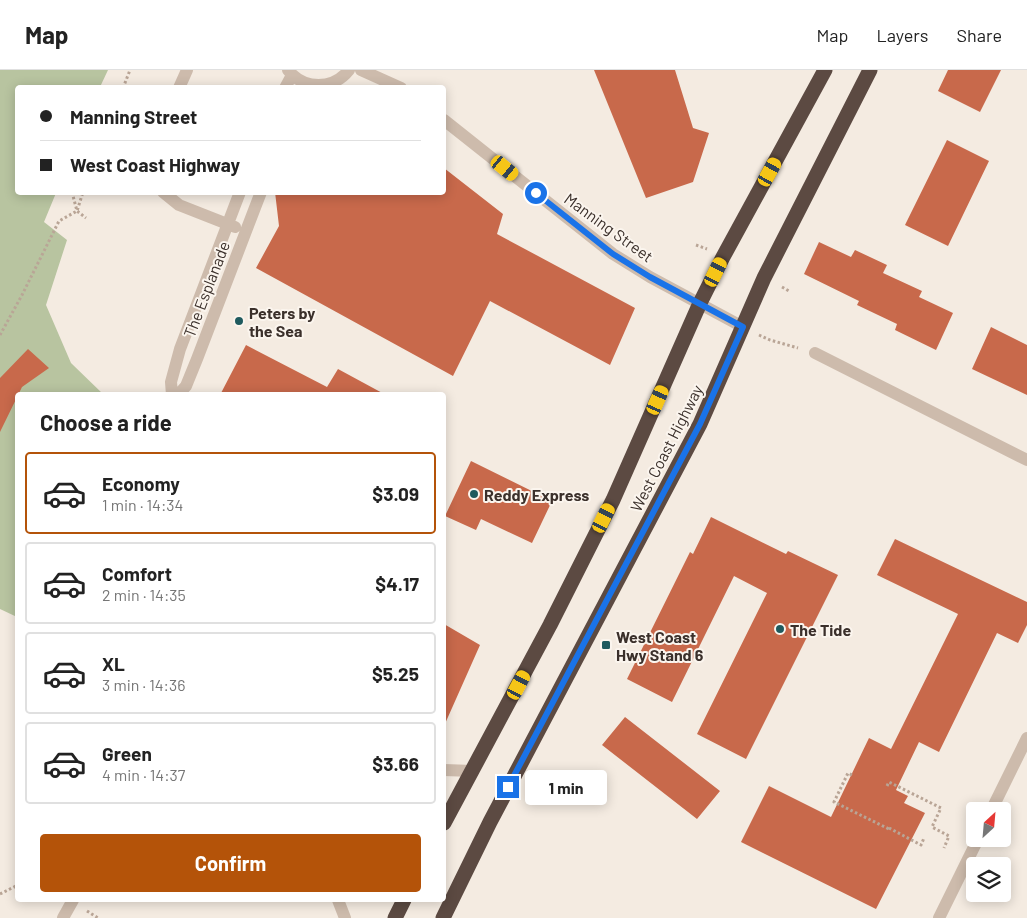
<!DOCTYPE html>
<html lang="en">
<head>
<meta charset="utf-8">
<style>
  :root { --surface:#fff; --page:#f6f6f6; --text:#222; --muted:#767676; --line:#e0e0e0; --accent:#b45309 }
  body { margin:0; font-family:Barlow,sans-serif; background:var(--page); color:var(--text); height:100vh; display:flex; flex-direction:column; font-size:19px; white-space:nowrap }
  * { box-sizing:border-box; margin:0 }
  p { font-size:16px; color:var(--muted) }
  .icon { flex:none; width:28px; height:28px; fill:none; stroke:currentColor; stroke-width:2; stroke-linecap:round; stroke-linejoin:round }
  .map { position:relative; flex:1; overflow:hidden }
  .side { position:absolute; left:15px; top:322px; width:431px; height:510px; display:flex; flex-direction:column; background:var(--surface); border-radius:5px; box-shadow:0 2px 12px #0003 }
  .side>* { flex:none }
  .hud { position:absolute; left:15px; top:15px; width:431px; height:110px; border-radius:5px; box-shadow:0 2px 12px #0003; display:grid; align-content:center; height:110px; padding:0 25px; background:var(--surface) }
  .needle { width:32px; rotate:26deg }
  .controls { position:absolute; left:966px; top:732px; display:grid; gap:10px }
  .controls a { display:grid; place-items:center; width:45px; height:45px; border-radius:5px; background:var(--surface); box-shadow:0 2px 12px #0003; font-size:25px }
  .end { position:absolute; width:22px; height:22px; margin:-11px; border:6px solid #1a73e8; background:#fff; box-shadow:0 0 0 2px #fff }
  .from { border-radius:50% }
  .bubble { position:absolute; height:35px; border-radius:5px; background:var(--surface); box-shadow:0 2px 12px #0003; font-size:16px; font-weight:700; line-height:35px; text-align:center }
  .car { position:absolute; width:15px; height:30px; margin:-15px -8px; border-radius:6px; box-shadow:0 0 4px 1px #0007; background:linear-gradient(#f5c518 24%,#345 0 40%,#f5c518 0 76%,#345 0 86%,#f5c518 0) }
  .hud b { display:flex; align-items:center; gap:18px; height:48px; font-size:19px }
  .hud b+b { border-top:1px solid var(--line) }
  .hud i { width:12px; height:12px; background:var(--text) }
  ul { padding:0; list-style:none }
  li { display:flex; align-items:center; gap:15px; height:82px; margin:0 10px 8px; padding:0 15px; border:2px solid var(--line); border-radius:5px }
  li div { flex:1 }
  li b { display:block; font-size:19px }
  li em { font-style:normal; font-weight:700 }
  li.selected { border-color:var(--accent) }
  li>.icon { width:45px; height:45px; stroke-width:1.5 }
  h2 { padding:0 25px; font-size:22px; line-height:60px }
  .button { display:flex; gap:10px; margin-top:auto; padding:10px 25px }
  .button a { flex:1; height:58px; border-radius:5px; background:var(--accent); color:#fff; font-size:20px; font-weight:700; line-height:58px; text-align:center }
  header { display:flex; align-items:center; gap:30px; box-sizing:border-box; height:70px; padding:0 25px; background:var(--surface); border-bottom:1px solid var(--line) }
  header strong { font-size:24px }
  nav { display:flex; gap:28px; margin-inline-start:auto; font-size:18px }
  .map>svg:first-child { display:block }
  .green { fill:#b8c4a0 }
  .building { fill:#c8694b }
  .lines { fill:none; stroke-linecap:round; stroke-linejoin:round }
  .path { stroke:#b9a596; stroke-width:3; stroke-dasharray:2.5 2.5; stroke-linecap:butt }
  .minor { stroke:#cdbbac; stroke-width:12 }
  .highway { stroke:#5c4a42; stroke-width:15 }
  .route { stroke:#1a73e8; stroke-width:6 }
  .poi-dot { fill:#1f5a5e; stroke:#fbf5ee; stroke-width:2 }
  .labels { text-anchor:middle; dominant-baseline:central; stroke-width:4; stroke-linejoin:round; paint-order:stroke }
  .street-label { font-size:16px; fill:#3b302b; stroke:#fbf5ee }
  .poi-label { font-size:16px; font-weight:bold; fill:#3b302b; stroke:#fbf5ee; text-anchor:start }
</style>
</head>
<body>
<header>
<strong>Map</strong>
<nav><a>Map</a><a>Layers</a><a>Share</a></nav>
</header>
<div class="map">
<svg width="1027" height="848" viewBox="0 0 1027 848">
  <rect width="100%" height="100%" fill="#f4ebe1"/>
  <path class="green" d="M0,0h108l-8,17 -82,1v104l38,1 -12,29 23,18 -21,65 25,58 33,32h-86l-1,222 -17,-8z"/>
  <path class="building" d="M594,0h81l18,58 16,5 -16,49 -47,16z
    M948,0h53l-21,42 -42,-21z
    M947,70l42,21 -41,85 -43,-21z
    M444,98l59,46 -6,20 138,74 -25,57 -120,-64 -37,75 -197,-108 23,-42 -4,-34h169z
    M819,172l32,15 4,-7 32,15 -4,8 39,18 -3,6 34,16 -17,37 -41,-20 2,-6 -40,-19 2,-4 -55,-27z
    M991,257l36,18v50l-55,-26z
    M246,275l81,42 11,-18 48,26h-166z
    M28,279l21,19 -27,19 -22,45v-54z
    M471,391l81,40 -20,42 -51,-24 -5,11 -31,-14z
    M711,447l75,37 2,-3 50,24 -92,184 -49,-25 70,-141 -33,-17 -62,126 -45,-23 63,-127 3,2z
    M895,469l132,63v23l-9,18 -21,-10 -58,119 -20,-10 -23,48 12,6 -4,7 21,10 -49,96 -135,-67 28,-56 62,31 38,-79 22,11 67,-135 -81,-39z
    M444,554l36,21 -36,81z
    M625,647l95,74 -23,28 -95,-74z"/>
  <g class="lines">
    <path class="path" d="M123,18l7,-18
      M72,122l5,19 9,7
      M696,175l11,4
      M782,217l7,4
      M0,265l22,-40 37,-74 18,-10 6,-19
      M759,265l11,5 28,8
      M852,705l-4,-2 -14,29 55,27
      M887,716l2,-4 52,26 -9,19 17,9 -5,12
      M889,758l32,17 3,-7
      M0,824l18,-9
      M87,841l11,7"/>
    <path class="minor" d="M288,0c16,20 45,20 61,0
      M361,0l40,18
      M179,18l8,-18
      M285,18l7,-13
      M444,50l169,134 37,23 93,50
      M163,122l16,13 56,22
      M815,283l212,107
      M172,325l-1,-13 9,-33 60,-157
      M178,325l8,-9 11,-27 64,-167
      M444,700l29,1
      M991,741l36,-73
      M338,830l7,18
      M63,848l10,-18
      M939,848l39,-79"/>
    <path class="highway" d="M444,753l106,-198 63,-125 87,-197 23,-46 102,-187
      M395,848l9,-18
      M443,848l47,-96 210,-398 64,-146 106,-208"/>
  </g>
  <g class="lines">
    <path class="route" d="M508,717l192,-363 43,-97 -93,-50 -37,-23 -77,-61"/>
  </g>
  <g class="poi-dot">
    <circle cx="239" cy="251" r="5"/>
    <circle cx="474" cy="424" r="5"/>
    <circle cx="780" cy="559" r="5"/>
    <rect x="601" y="570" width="10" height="10" rx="2.5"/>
  </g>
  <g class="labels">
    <g class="street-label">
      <text transform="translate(609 157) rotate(36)">Manning Street</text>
      <text transform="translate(206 219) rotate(-69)">The Esplanade</text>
      <text transform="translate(666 378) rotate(-63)">West Coast Highway</text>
    </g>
    <g class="poi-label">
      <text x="249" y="242">Peters by<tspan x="249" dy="18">the Sea</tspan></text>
      <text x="484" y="424">Reddy Express</text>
      <text x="790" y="559">The Tide</text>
      <text x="616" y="566">West Coast<tspan x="616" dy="18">Hwy Stand 6</tspan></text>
    </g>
  </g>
</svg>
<div class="controls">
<a><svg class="needle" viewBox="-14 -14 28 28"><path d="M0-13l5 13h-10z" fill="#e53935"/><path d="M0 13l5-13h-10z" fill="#767676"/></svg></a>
<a><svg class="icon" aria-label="layers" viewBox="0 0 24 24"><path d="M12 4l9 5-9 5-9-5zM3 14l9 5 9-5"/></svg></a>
</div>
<i class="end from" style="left:536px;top:123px"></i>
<i class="end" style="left:508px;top:717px"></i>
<div class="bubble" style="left:525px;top:700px;width:82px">1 min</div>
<i class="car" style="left:505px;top:98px;rotate:129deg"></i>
<i class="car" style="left:770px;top:102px;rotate:29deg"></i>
<i class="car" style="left:716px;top:202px;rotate:26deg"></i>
<i class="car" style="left:658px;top:330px;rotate:24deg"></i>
<i class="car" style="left:604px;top:448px;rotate:26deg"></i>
<i class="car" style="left:519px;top:615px;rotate:28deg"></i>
<div class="hud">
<b><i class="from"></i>Manning Street</b>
<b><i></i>West Coast Highway</b>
</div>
<section class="side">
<h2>Choose a ride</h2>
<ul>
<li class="selected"><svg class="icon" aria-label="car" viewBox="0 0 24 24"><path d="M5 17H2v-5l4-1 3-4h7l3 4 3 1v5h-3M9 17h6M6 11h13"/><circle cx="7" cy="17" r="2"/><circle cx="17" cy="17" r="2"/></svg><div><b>Economy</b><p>1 min · 14:34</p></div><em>$3.09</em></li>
<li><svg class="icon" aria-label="car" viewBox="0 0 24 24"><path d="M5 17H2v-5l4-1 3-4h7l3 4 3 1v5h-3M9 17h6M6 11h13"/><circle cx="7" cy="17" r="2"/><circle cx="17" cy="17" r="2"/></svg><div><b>Comfort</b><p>2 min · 14:35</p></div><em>$4.17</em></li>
<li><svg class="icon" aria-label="car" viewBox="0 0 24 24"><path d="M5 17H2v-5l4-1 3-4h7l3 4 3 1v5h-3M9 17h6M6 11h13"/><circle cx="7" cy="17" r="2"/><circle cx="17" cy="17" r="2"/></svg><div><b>XL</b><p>3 min · 14:36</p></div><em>$5.25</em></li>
<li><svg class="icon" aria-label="car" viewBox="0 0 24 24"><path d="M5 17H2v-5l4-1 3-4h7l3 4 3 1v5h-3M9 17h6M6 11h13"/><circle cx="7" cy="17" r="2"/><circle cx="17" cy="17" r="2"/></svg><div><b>Green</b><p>4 min · 14:37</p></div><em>$3.66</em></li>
</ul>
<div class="button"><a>Confirm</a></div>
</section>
</div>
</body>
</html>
